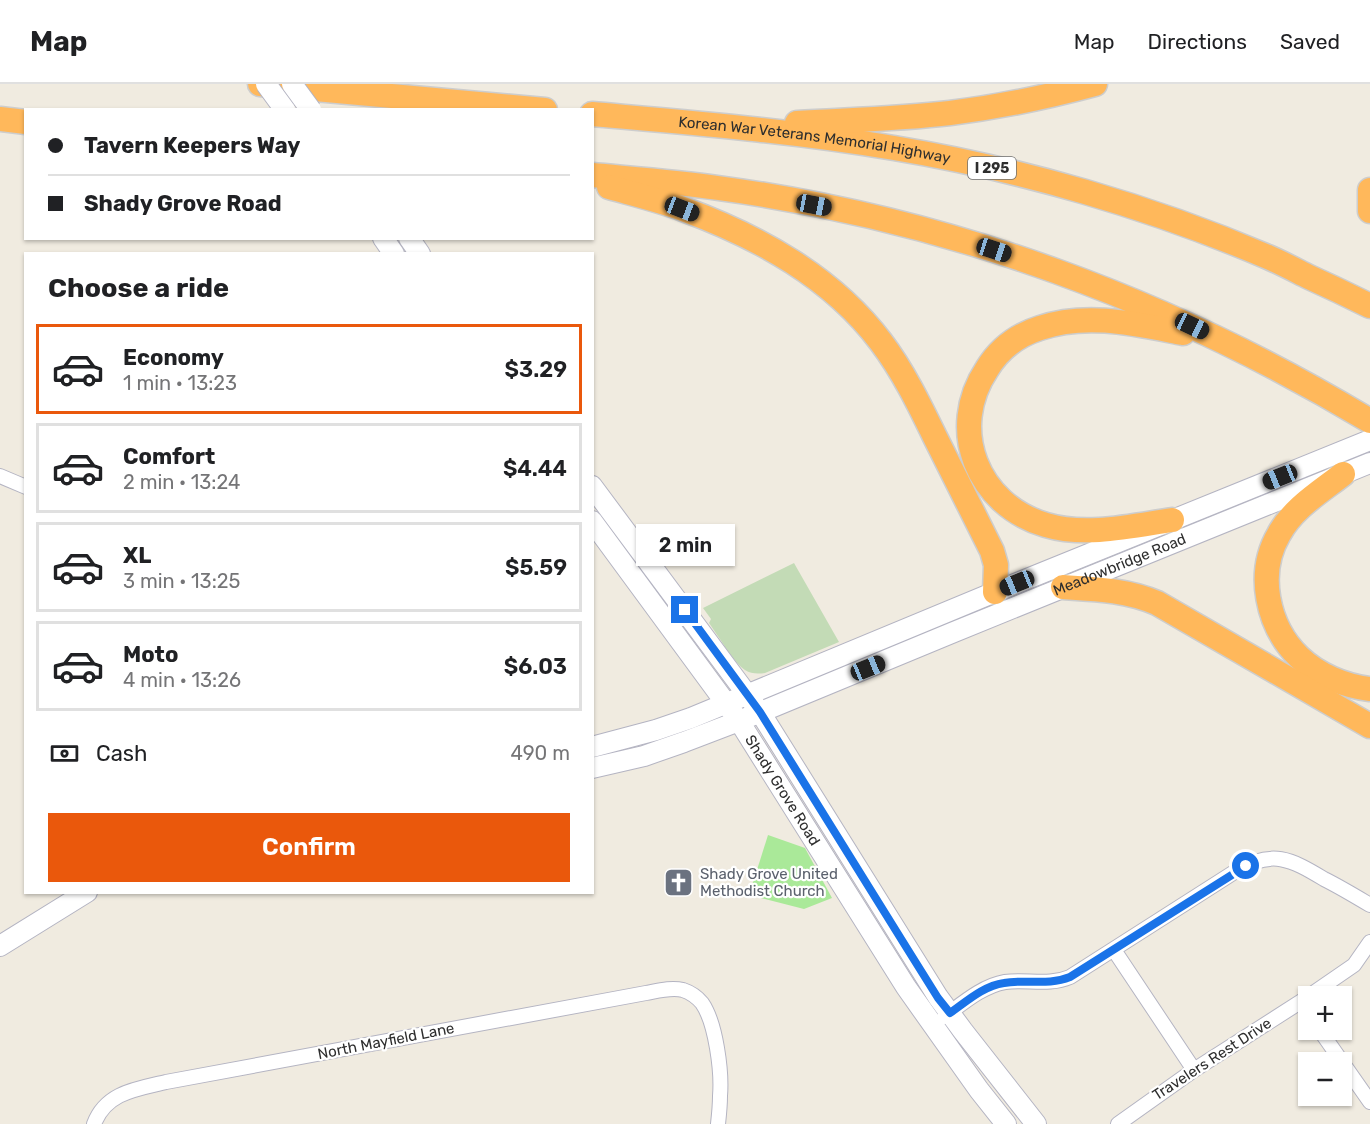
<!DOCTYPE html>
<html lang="en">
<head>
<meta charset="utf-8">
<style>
  :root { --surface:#fff; --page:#f6f6f6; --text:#202124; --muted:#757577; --line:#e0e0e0; --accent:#ea580c }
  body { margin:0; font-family:Rubik,sans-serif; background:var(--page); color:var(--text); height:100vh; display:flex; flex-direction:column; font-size:22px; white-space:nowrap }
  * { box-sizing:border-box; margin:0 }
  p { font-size:20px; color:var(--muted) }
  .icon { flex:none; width:33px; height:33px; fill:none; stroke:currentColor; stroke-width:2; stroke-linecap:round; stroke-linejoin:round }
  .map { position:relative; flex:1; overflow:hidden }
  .sheet { position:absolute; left:24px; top:168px; width:570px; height:642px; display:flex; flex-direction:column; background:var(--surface); border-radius:0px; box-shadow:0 2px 4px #0004 }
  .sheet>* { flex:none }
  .hud { position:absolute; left:24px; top:24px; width:570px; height:132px; border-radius:0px; box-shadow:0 2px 4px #0004; display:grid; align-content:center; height:132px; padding:0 24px; background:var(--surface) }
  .tools { position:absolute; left:1298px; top:902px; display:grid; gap:12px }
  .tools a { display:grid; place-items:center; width:54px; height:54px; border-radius:0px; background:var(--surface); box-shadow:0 2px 4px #0004; font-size:30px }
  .end { position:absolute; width:27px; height:27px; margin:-14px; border:8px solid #1a73e8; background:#fff; box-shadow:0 0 0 3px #fff }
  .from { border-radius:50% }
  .bubble { position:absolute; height:42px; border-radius:0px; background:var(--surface); box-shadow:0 2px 4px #0004; font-size:20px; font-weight:600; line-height:42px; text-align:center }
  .car { position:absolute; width:18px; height:36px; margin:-18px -9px; border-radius:8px; box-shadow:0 0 4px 2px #0007; background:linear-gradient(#222 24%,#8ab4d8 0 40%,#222 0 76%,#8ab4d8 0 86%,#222 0) }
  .hud b { display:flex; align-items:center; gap:21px; height:57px; font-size:22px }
  .hud b+b { border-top:2px solid var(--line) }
  .hud i { width:15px; height:15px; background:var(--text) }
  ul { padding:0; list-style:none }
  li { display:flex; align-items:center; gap:18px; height:90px; margin:0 12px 9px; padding:0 12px; border:3px solid var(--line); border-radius:0px }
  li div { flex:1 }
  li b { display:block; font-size:22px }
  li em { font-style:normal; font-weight:600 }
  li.current { border-color:var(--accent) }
  li>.icon { width:54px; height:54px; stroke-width:1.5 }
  h2 { padding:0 24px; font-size:27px; line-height:72px }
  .pay { display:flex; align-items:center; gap:15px; height:66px; padding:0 24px; font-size:22px }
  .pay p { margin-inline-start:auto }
  .primary-button { display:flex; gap:12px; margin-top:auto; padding:12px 24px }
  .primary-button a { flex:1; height:69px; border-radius:0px; background:var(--accent); color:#fff; font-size:24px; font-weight:600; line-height:69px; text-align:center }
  header { display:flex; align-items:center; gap:36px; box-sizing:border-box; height:84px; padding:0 30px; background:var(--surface); border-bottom:2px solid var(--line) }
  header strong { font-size:28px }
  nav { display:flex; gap:33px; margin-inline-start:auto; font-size:21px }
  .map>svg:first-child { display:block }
  .green { fill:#aae999 }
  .cemetery { fill:#c3dbb6 }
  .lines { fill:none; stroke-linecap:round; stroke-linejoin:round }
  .street-casing { stroke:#b4b4c2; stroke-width:16 }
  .secondary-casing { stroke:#b4b4c2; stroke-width:22 }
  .highway-casing { stroke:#cdcdcd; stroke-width:27 }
  .street { stroke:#fff; stroke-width:14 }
  .secondary { stroke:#fff; stroke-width:20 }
  .highway { stroke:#ffb85b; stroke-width:24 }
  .secondary-bridge-casing { stroke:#b4b4c2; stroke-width:22; stroke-linecap:butt }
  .secondary-bridge { stroke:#fff; stroke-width:20 }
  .route { stroke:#1a73e8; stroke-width:8 }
  .labels { text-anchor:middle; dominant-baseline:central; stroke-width:4.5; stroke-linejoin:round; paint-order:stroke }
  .shield { fill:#fff; stroke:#6d6d6d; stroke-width:1.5 }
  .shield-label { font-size:14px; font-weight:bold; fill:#2e2e2e }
  .street-label { font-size:15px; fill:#2e2e2e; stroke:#fff }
  .worship-label { font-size:15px; fill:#5b616d; stroke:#fff; text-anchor:start }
</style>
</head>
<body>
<header>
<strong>Map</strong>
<nav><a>Map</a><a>Directions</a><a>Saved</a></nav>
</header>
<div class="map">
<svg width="1370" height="1040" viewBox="0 0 1370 1040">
  <rect width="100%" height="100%" fill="#f0ebe0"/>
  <path class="green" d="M768,751l37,13 27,50 -28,11 -55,-14z"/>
  <path class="cemetery" d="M794,479l45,79 -74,31c-7,1 -14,1 -20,-3 -10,-6 -28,-36 -36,-47l2,-4 -8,-11z"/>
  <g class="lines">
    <defs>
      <path id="street" d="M0,392l26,11
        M1114,866l80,120
        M1309,912l45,-31 16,-23
        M944,933c18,-13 38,-31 61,-35 22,-3 44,4 65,-5l166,-106c36,-22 55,-12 88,8 16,8 31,17 46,26
        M1319,945l51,73
        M94,1040c12,-32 43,-35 72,-42l480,-89c11,-2 25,-6 37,-3 6,2 14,7 19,13 14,20 20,69 18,93 0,10 -1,19 -2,28
        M1118,1040l76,-54 114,-73"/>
      <g id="secondary">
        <path d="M383,154l11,16"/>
        <path d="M409,154l11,16"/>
        <path d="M592,402l168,226 178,285 25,34 73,93"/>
        <path id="s1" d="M592,437l147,200 167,266 73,103 27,34"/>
        <path d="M592,663l64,-17 35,-12 304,-126 375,-152"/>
        <path id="s2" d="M592,684l52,-12 40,-14 55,-21 215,-89 416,-169"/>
        <path d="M0,862l87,-54"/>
      </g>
      <g id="highway">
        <path d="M260,0l285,26"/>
        <path id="s3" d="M592,30c101,9 202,17 302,34 126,21 257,59 374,109 14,6 27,13 41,20 20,9 41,19 61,29"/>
        <path d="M0,35l26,3"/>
        <path d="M797,39c51,-3 102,-4 153,-10 49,-6 97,-16 145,-29"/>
        <path d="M592,91c43,4 85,7 126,13 231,31 453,113 652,233"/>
        <path d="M609,103c25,7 50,13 74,22 76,28 149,68 198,133 22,29 38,62 54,95 19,38 38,76 57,114l4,14 -1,27"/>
        <path d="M1370,106v21"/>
        <path d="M1343,390c-23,18 -50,34 -64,60 -23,39 -12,92 20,123 19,18 45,29 71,32"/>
        <path d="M1172,436c-40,6 -86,17 -126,5 -69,-20 -99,-96 -59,-156 12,-20 31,-34 53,-41 47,-16 96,-4 143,5"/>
        <path d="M1063,503c33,2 64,3 94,16l213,123"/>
      </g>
    </defs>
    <use href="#street" class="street-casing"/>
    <use href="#secondary" class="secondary-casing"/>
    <use href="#highway" class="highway-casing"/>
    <use href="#street" class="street"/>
    <use href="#secondary" class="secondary"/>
    <use href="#highway" class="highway"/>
    <defs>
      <path id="secondary-bridge" d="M266,0l19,26
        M292,0l19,26"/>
    </defs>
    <use href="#secondary-bridge" class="secondary-bridge-casing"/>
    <use href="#secondary-bridge" class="secondary-bridge"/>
  </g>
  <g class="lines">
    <path class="route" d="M685,526l75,102 148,238 30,48 12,15c16,-11 33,-27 54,-30 22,-4 44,3 66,-6l176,-111"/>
  </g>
  <defs>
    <symbol id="church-square" viewBox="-11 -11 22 22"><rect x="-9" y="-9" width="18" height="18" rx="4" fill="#6b7280" stroke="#fff"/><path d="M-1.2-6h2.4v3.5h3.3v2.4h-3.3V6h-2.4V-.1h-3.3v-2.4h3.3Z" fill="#fff"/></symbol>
  </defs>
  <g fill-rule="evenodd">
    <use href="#church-square" x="662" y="782" width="33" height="33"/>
  </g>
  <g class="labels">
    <rect class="shield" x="968" y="73" width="48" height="22" rx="4.5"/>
    <g class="shield-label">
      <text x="992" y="84">I 295</text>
    </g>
    <g class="street-label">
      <text stroke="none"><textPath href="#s3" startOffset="224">Korean War Veterans Memorial Highway</textPath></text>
      <text stroke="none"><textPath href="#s2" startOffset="566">Meadowbridge Road</textPath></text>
      <text stroke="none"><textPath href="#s1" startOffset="330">Shady Grove Road</textPath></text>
      <text transform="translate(386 957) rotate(-11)">North Mayfield Lane</text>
      <text transform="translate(1212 975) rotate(-33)">Travelers Rest Drive</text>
    </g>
    <g class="worship-label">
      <text x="700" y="790">Shady Grove United<tspan x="700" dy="17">Methodist Church</tspan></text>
    </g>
  </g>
</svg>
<div class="tools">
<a>+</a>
<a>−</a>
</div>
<i class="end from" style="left:1246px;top:782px"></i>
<i class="end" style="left:685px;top:526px"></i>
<div class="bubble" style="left:636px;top:440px;width:99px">2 min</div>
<i class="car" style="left:814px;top:121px;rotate:101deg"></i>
<i class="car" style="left:682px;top:125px;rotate:111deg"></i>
<i class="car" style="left:994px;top:166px;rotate:108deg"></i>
<i class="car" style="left:1192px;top:242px;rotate:115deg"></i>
<i class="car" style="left:1280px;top:393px;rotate:248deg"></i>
<i class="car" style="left:1017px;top:499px;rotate:248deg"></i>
<i class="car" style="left:868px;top:584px;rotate:68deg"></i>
<div class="hud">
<b><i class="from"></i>Tavern Keepers Way</b>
<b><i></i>Shady Grove Road</b>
</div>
<section class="sheet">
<h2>Choose a ride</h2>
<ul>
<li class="current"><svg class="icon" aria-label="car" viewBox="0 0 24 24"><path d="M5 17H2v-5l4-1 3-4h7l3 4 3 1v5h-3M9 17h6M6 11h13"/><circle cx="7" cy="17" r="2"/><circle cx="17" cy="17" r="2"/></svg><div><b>Economy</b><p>1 min · 13:23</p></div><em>$3.29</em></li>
<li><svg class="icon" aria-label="car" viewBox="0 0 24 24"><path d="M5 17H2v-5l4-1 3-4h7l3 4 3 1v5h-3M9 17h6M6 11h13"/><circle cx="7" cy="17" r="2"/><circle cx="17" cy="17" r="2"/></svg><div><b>Comfort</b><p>2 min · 13:24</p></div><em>$4.44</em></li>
<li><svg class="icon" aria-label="car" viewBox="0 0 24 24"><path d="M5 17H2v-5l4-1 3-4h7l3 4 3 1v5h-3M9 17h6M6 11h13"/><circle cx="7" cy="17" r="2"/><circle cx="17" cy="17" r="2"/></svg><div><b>XL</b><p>3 min · 13:25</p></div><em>$5.59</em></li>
<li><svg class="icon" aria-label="car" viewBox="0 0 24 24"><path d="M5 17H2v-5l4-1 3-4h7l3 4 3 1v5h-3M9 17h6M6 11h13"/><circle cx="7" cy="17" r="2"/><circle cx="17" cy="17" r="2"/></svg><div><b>Moto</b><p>4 min · 13:26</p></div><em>$6.03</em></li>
</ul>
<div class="pay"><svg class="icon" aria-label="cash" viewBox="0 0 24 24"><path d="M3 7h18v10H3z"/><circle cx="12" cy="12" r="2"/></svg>Cash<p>490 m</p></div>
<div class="primary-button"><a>Confirm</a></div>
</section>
</div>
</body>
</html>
